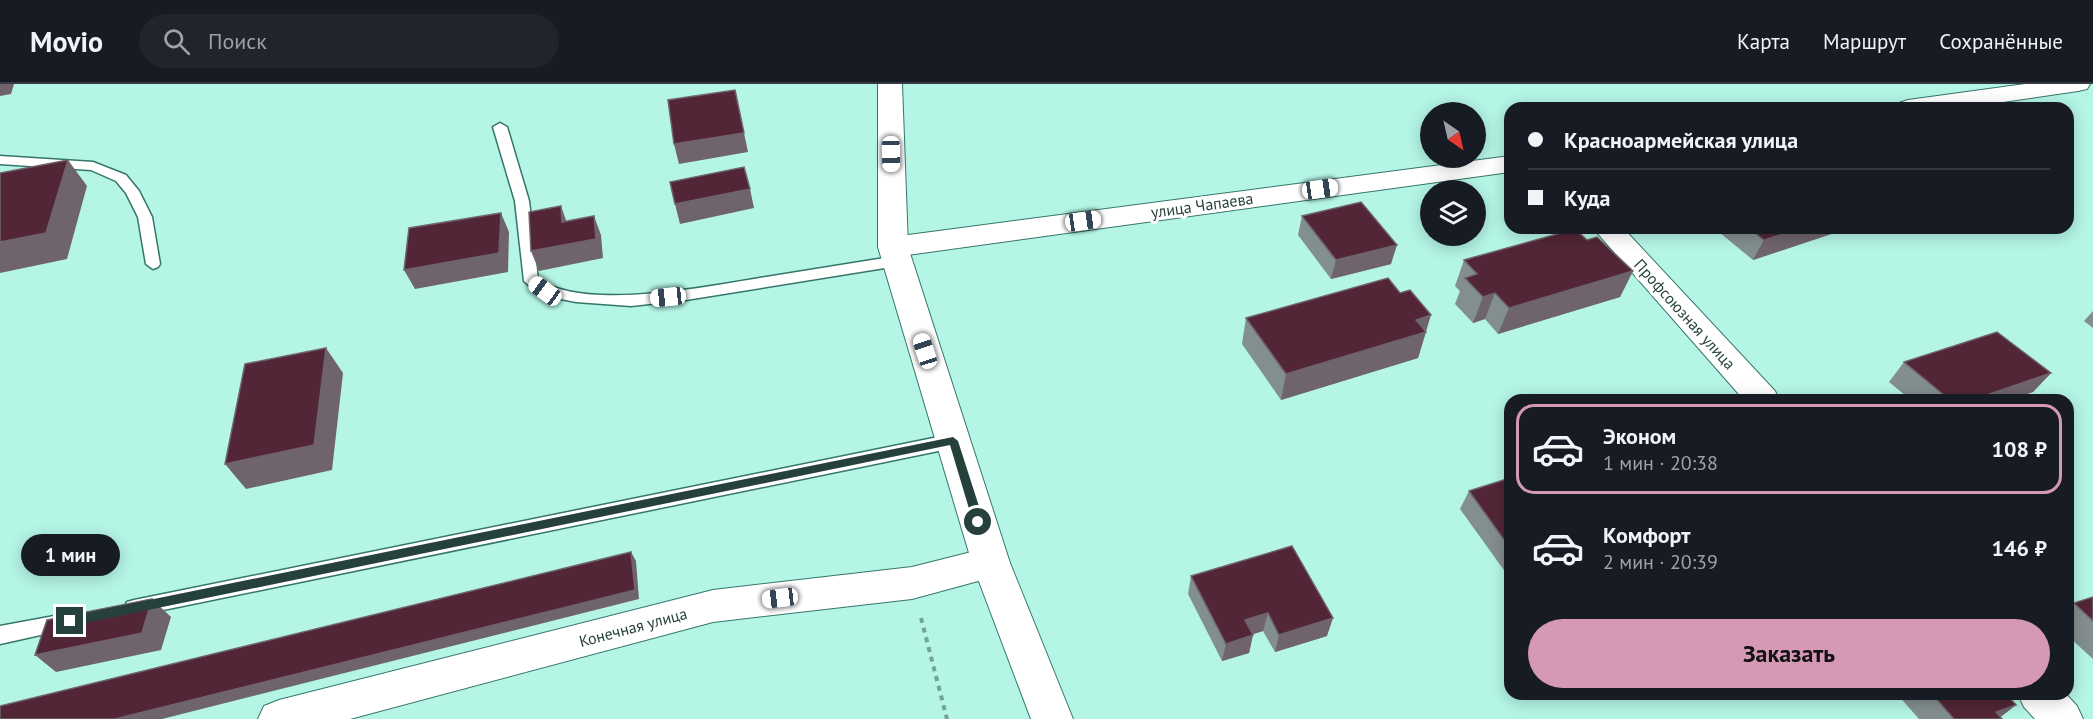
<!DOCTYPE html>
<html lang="ru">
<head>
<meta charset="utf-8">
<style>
  :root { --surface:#171b24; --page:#20242c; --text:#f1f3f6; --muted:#9ea1a6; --line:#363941; --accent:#d598b6 }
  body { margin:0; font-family:"PT Sans",sans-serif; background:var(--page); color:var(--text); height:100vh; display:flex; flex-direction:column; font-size:22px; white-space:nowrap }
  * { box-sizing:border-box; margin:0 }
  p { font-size:20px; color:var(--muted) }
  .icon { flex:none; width:33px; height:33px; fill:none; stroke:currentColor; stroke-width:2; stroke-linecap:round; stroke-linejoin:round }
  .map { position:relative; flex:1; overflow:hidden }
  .sheet { position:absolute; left:1504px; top:310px; width:570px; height:306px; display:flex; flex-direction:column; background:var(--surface); border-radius:18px; box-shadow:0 3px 15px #0003 }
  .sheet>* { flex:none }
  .guide { position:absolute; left:1504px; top:18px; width:570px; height:132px; border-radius:18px; box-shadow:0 3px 15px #0003; display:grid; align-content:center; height:132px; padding:0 24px; background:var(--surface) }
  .needle { width:39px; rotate:146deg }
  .controls { position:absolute; left:1420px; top:18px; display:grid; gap:12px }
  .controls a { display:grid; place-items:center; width:66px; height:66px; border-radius:50%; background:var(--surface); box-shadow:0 3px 15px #0003; font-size:30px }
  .end { position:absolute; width:27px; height:27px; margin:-14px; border:8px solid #26413b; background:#fff; box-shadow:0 0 0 3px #fff }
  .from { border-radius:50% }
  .bubble { position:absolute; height:42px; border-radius:21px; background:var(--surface); box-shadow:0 3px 15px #0003; font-size:20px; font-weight:600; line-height:42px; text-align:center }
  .car { position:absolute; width:18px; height:36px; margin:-18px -9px; border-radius:8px; box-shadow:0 0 4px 2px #0007; background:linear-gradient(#fff 24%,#345 0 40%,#fff 0 76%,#345 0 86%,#fff 0) }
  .guide b { display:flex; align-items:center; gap:21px; height:57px; font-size:22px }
  .guide b+b { border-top:2px solid var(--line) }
  .guide i { width:15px; height:15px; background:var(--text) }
  ul { padding:10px 0 0; list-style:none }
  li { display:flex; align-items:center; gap:18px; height:90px; margin:0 12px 9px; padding:0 12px; border:3px solid transparent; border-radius:18px }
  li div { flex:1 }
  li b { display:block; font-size:22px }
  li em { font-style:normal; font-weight:600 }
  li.active { border-color:var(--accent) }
  li>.icon { width:54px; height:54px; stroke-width:1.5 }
  .action { display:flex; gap:12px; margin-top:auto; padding:12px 24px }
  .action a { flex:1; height:69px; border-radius:36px; background:var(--accent); color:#111; font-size:24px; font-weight:600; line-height:69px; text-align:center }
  header { display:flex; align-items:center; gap:36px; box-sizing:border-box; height:84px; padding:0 30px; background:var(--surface); border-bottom:2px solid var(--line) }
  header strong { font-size:28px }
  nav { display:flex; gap:33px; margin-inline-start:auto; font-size:21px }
  .search { width:420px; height:54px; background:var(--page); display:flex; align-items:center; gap:15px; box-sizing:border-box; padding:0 21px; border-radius:33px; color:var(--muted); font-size:22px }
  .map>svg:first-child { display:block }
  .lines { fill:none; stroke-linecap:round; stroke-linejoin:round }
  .service-casing { stroke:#367669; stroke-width:3 }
  .minor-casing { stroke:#367669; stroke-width:2 }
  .tertiary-casing { stroke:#367669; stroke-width:2 }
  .secondary-casing { stroke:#367669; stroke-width:2 }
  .path { stroke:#73a297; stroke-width:4; stroke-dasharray:5 5; stroke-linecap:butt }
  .service { fill:#fff; fill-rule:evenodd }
  .minor { fill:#fff; fill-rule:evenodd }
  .tertiary { fill:#fff; fill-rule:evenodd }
  .secondary { fill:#fff; fill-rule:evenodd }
  .wall { fill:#838e8e }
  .shaded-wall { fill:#6f646b }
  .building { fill:#522636; stroke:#6f646b; stroke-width:1.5 }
  .route { fill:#26413b }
  .labels { text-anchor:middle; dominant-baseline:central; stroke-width:6; stroke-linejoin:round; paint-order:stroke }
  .street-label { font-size:16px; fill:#26413b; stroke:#fff }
</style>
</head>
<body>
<header>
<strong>Movio</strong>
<div class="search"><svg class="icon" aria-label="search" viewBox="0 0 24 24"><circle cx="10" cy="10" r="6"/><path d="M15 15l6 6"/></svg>Поиск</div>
<nav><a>Карта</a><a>Маршрут</a><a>Сохранённые</a></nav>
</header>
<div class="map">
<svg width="2093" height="635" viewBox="0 0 2093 635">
  <rect width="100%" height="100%" fill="#b4f5e6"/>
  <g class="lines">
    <defs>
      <path id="service" d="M500,39l7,4 22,74 9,78c47,33 172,7 228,-2 44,-7 87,-14 131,-21l7,5 -7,5 -211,34 -55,6 -55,-4 -31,-6 -5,-1 -16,-14 -9,-80 -22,-74z
        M0,72l93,6 33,13 13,16 13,26 8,47 -2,3 -5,2 -7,-5 -8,-47 -12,-24 -10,-12 -25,-11 -91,-6z
        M953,350l6,2 3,5 -3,5 -6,2 -819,168 -7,-2 -3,-6 3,-6 7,-2z
        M65,530l7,2 3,6 -3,6 -72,16v-18z"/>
      <path id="minor" d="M1593,144h30l152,163 4,9h-35z
        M991,463l13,5 6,11 -6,11 -92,25 -199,23 -363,97h-92l6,-13 15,-6 434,-110 199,-23z
        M2018,610h48l11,12 6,13h-48l-11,-12z"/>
      <path id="tertiary" d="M2025,0h65l-3,5 -9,2 -116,17h-67l4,-5 9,-3z
        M1510,72v16l-617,85 -10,-3 -5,-7 5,-7 10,-3z"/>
      <path id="secondary" d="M878,0h24l6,163 102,316 63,156h-42l-59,-156 -94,-316z"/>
    </defs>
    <use href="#service" class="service-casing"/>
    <use href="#minor" class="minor-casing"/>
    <use href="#tertiary" class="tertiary-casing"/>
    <use href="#secondary" class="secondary-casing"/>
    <path class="path" d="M921,534l26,101"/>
    <use href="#service" class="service"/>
    <use href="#minor" class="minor"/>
    <use href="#tertiary" class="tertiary"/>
    <use href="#secondary" class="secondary"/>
  </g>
  <path class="wall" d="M1302,132l89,48 -60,15 -33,-44z
    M1714,144h135l-96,32z
    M1587,156l46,31 -13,26 -122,37 -13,-15 -12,4 -18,-19 5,-13 -5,-5 9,-26z
    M2093,227v17l-9,-7z
    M1246,234l180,14 -8,26 -137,42 -39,-56z
    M1904,278l147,11 -18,19 -24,8h-98l-22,-18z
    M1510,394v93l-4,2 -46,-64 9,-18z
    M1191,492l136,60 -52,16 -12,-21 -10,3 -4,19 -27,8 -34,-67z
    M2093,513v62l-25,-23v-28l6,-5z
    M1897,610h109l10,11 -16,12 2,2h-83z"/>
  <path class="shaded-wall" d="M0,0h14l-3,10 -11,2z
    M735,6l13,62 -69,12 -5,-20z
    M68,76l19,26 -20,73 -67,14v-31z
    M750,105l4,19 -74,16 -5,-20z
    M561,122l7,20 -6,-4z
    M501,129l8,19 -1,40 -93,17 -11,-19z
    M594,132l7,19 2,23 -64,13 -8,-20z
    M1803,144h46l-96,32 11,-20z
    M1397,161l-6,19 -60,15 5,-19z
    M1633,187l-13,26 -122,37 11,-26z
    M1495,209l-10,26 -12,4 10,-26z
    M1431,231l-13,43 -137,42 5,-26 130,-54z
    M326,264l17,25 -11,97 -86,19 -21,-25z
    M2051,289l-18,19 -24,8h-37z
    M631,468l5,9 3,38 -477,120h-47z
    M1510,480v7l-4,2z
    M152,515l19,18 -10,33 -105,22 -21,-17z
    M1268,529l-5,18 -22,7 4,-18z
    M1333,534l-6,18 -52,16 4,-17z
    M1253,551l-4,18 -27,8 4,-17z
    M2016,621l-18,14 -2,-7z"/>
  <path class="building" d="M735,6l9,43 -70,11 -6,-44z
    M68,76l-22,73 -46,9v-69z
    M744,83l6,22 -75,15 -5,-22z
    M1361,118l36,43 -61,15 -34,-44z
    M561,122l1,16 32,-6 2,23 -65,12 -2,-39z
    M501,129l-2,40 -95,17 5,-42z
    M1748,144h55l-39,12z
    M1575,145l12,11 10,-3 36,34 -124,37 -14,-15 -12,4 -18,-19 12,-4 -13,-14z
    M1388,194l12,15 10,-3 21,25 -15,5 10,12 -140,42 -40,-56z
    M1997,248l54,41 -79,27h-22l-46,-38z
    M326,264l-12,97 -89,19 20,-100z
    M1510,394v70l-41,-57z
    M1292,462l41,72 -54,17 -11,-22 -23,7 8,15 -27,9 -35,-68z
    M631,468l4,38 -520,129h-115v-13z
    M2093,513v24l-19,-18z
    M152,515l-10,34 -107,22 12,-35z
    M1932,610h74l10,11 -20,7 6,7h-48z"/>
  <path class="route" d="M953,353l5,4 26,81 -6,5 -5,-5 -23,-77 -880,181 -6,-5 6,-5z"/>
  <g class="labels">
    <g class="street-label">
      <text transform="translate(1202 121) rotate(-8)">улица Чапаева</text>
      <text transform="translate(1685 230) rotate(48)">Профсоюзная улица</text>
      <text transform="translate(633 543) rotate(-15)">Конечная улица</text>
    </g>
  </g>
</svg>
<div class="controls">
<a><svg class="needle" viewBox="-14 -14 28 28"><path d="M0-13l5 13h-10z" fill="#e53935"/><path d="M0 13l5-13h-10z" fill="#9ea1a6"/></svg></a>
<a><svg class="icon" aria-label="layers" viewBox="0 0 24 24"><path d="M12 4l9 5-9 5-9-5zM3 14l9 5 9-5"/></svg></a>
</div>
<i class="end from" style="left:978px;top:438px"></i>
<i class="end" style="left:70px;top:537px"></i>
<div class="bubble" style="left:21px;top:450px;width:99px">1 мин</div>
<i class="car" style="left:891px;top:70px;rotate:179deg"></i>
<i class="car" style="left:1320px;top:105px;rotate:82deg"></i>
<i class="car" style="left:1083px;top:137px;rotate:82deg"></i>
<i class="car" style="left:545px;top:207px;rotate:306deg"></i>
<i class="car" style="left:668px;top:213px;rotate:264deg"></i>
<i class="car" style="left:925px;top:267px;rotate:342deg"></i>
<i class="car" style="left:780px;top:514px;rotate:263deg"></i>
<div class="guide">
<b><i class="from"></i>Красноармейская улица</b>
<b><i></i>Куда</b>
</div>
<section class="sheet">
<ul>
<li class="active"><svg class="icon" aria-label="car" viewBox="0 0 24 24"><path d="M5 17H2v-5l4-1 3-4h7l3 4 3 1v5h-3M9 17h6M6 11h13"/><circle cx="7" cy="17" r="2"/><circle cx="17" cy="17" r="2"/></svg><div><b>Эконом</b><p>1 мин · 20:38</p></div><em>108 ₽</em></li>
<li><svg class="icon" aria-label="car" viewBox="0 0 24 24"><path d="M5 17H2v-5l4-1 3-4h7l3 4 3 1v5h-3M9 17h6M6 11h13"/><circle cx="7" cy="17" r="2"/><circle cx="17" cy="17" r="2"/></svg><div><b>Комфорт</b><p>2 мин · 20:39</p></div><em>146 ₽</em></li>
</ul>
<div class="action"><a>Заказать</a></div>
</section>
</div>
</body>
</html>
